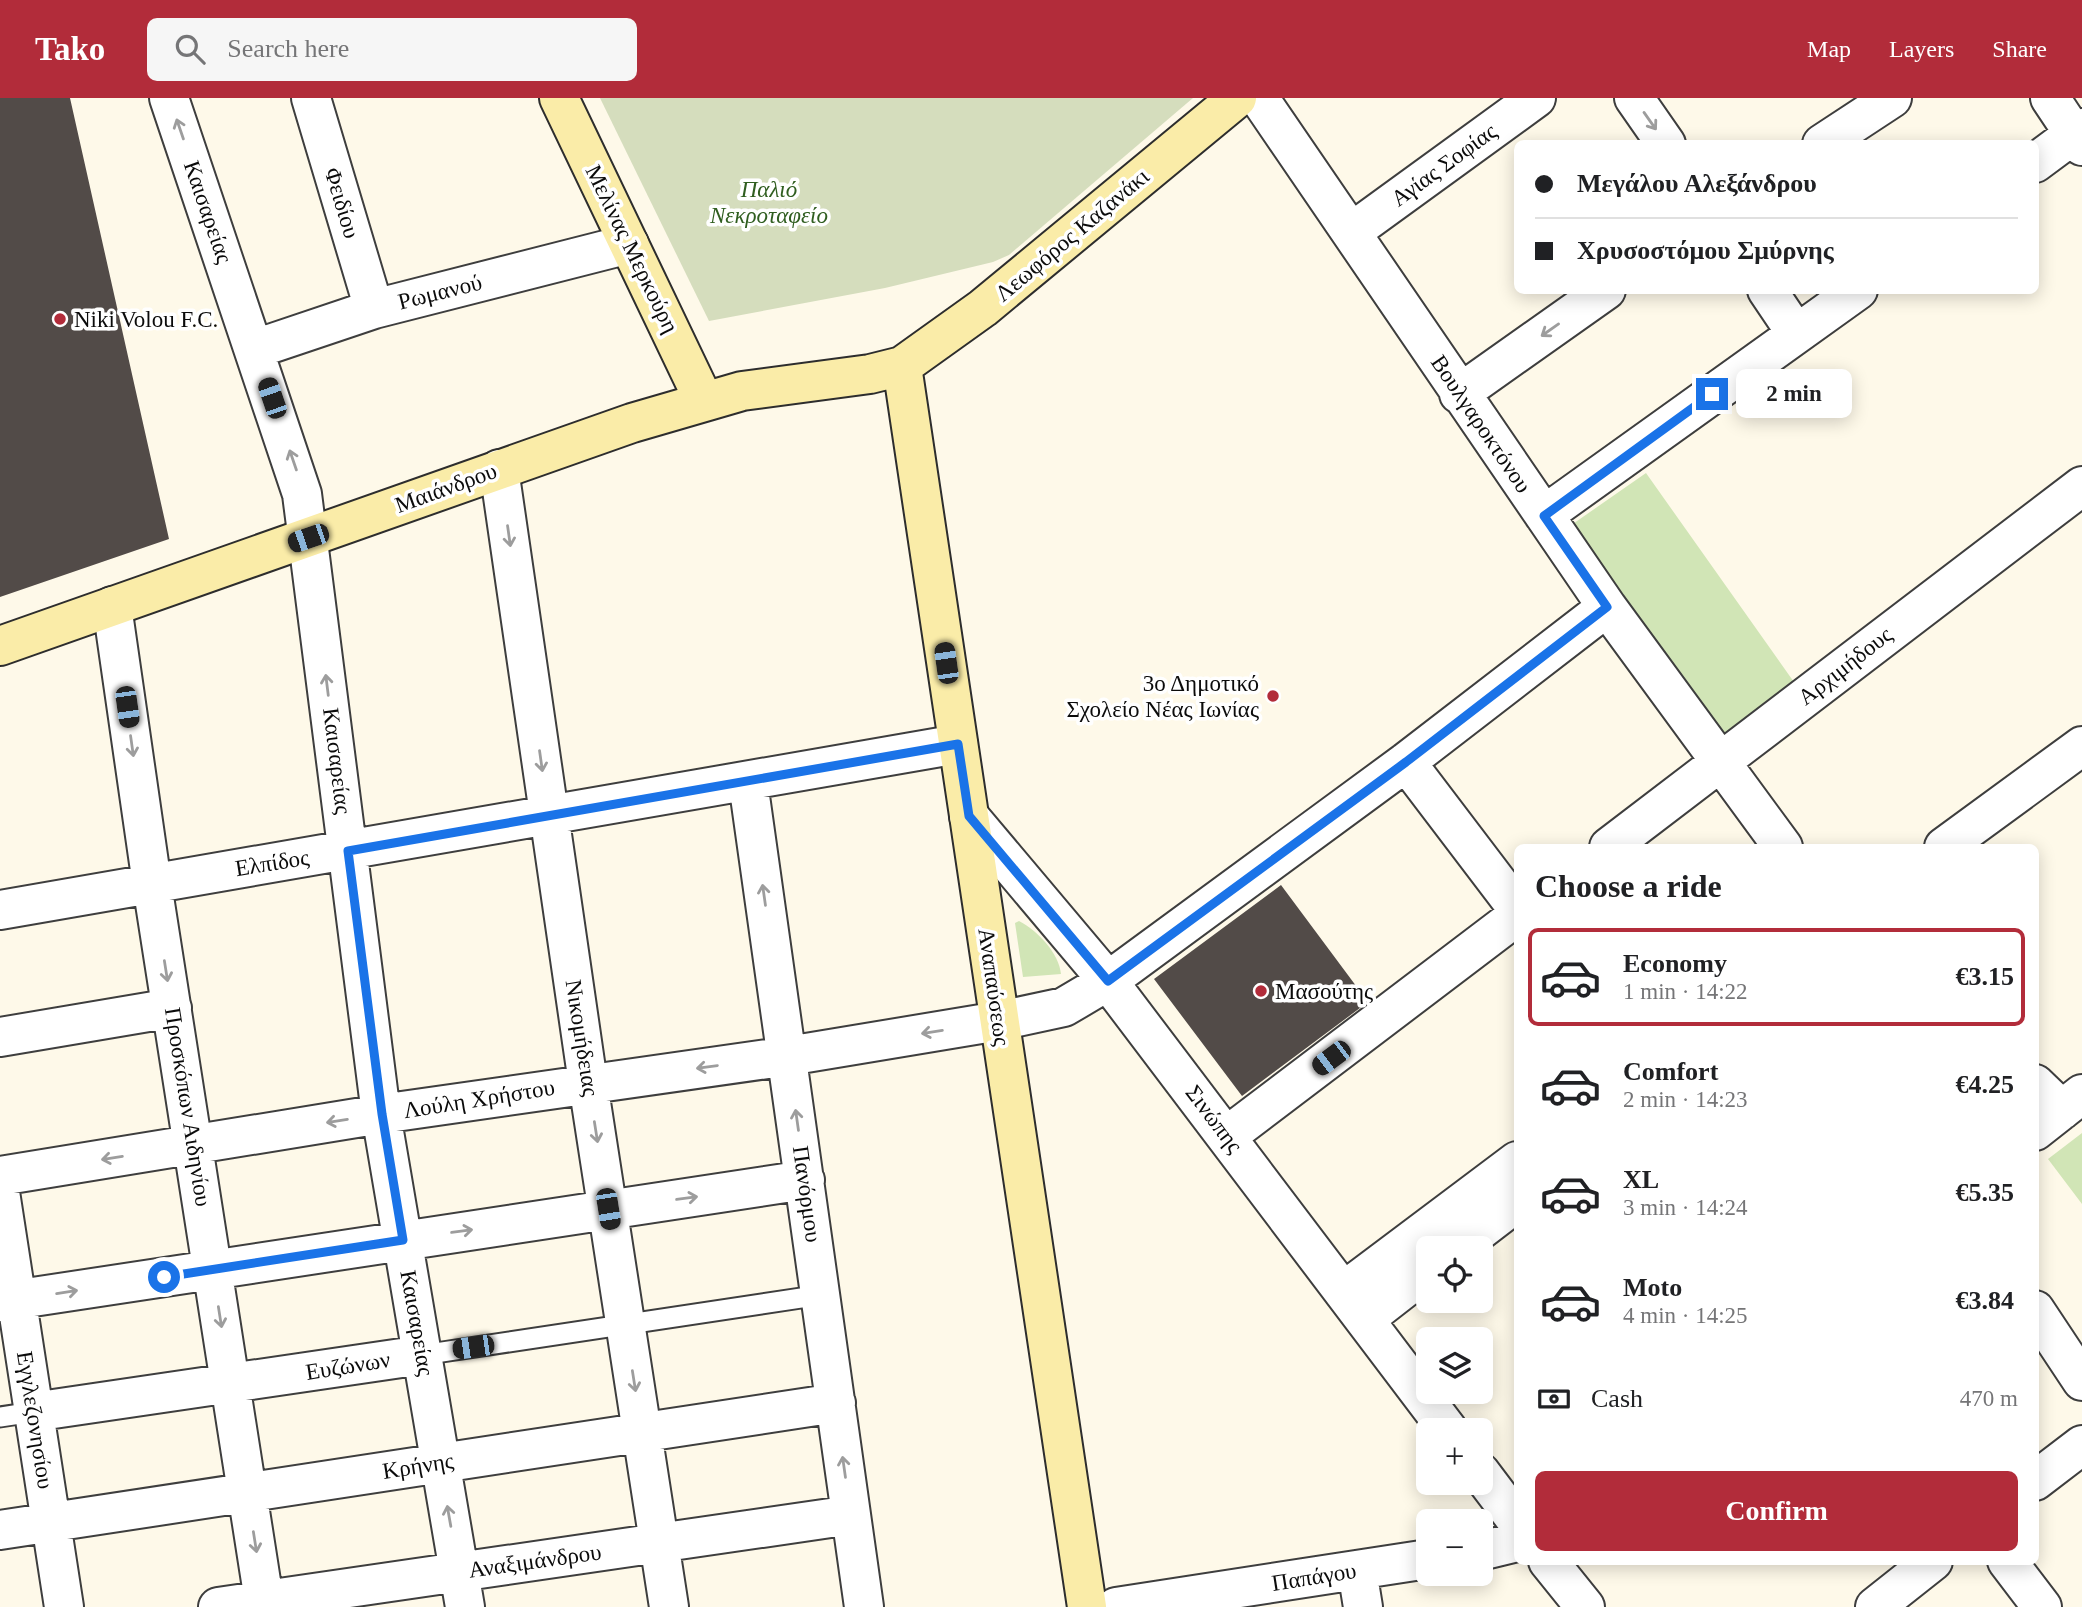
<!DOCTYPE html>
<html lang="en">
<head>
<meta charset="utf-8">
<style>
  :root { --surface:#fff; --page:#f6f6f6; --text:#202124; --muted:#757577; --line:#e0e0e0; --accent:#b22c3a }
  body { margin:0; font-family:Georgia,serif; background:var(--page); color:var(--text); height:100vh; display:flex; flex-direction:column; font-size:26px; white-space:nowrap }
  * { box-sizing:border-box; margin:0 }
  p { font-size:23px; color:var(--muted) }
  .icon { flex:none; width:38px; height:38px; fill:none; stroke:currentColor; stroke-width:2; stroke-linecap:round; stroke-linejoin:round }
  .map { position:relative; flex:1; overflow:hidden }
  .details { position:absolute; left:1514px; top:746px; width:525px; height:721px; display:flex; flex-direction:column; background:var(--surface); border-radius:10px; box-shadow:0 4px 18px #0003 }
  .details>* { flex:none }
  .guide { position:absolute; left:1514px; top:42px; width:525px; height:154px; border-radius:10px; box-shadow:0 4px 18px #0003; display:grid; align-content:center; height:154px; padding:0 21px; background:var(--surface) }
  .fabs { position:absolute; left:1416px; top:1138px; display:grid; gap:14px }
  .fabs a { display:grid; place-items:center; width:77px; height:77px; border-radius:10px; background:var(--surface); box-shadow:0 4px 18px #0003; font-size:35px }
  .end { position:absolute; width:32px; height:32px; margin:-16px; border:9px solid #1a73e8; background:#fff; box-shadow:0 0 0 4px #fff }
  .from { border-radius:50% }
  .bubble { position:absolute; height:49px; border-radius:10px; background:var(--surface); box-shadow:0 4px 18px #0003; font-size:23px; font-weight:700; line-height:49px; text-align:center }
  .car { position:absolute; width:21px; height:42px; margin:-21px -10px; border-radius:9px; box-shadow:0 0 5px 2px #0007; background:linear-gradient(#222 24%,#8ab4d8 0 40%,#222 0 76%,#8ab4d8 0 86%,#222 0) }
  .guide b { display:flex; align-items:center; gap:24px; height:66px; font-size:26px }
  .guide b+b { border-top:2px solid var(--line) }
  .guide i { width:18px; height:18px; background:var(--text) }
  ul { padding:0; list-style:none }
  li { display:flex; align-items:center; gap:21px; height:98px; margin:0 14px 10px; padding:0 7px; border:4px solid transparent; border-radius:10px }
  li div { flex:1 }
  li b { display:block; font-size:26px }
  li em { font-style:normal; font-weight:700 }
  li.current { border-color:var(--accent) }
  li>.icon { width:63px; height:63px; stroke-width:1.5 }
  h2 { padding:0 21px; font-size:32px; line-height:84px }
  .pay { display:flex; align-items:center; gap:18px; height:77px; padding:0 21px; font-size:26px }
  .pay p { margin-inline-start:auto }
  .primary-button { display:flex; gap:14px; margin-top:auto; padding:14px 21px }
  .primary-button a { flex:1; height:80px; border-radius:10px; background:var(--accent); color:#fff; font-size:28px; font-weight:700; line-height:80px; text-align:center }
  header { display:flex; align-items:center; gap:42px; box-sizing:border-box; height:98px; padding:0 35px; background:var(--accent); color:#fff }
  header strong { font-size:33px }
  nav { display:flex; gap:38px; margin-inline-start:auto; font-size:24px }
  .search { width:490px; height:63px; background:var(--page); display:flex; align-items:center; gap:18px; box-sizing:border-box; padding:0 24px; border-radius:10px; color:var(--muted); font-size:26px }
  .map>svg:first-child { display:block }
  .green { fill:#d1e5b6 }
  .cemetery { fill:#d5ddbd }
  .building { fill:#524b48 }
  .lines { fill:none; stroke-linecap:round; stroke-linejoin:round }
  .lane-casing { stroke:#3e3e3e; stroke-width:23 }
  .street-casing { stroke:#3e3e3e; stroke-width:42 }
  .secondary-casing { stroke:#2d2d2d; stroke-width:42 }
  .lane { stroke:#fff; stroke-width:19 }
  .street { stroke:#fff; stroke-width:38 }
  .secondary { stroke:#faeca8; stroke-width:38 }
  .oneway { stroke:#9d9d9d }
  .route { stroke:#1a73e8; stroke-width:9 }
  .poi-dot { fill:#b22c3a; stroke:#fff; stroke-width:2.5 }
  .labels { text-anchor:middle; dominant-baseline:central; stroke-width:7; stroke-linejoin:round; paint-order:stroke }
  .street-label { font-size:23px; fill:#0b0b0b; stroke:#fff }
  .park-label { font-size:23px; font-style:italic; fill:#305e20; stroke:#fff }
  .poi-label { font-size:23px; fill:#0b0b0b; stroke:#fff; text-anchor:start }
</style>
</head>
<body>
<header>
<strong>Tako</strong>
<div class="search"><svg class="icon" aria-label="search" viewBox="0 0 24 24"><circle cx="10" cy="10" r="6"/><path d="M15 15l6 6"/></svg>Search here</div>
<nav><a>Map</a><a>Layers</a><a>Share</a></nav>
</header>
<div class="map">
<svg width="2082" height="1509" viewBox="0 0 2082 1509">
  <rect width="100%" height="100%" fill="#fef9e9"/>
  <path class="green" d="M1646,375l155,219 -79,55 -155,-219z
    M1019,823c19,10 40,32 42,53l-38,3 -8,-54z
    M2082,1035v71l-34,-45z"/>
  <path class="cemetery" d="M600,0h593l-184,157 -16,7 -108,26 -176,33z"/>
  <path class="building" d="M0,0h70l99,441 -169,58z
    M1281,787l87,117 -126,94 -88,-117z"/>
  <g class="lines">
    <defs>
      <path id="lane" d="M422,1257l399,-60
        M0,1319l33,-5"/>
      <path id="street" d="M169,0l133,396 79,620 84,493
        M311,0l63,211
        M1259,0l348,509 176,240
        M1634,0l32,46
        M2050,0l32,48
        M1822,46l70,-46
        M2035,65l47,-35
        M1353,133l183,-133
        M1767,192l29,43
        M255,251l119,-40 255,-65
        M1459,296l147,-104
        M499,371l89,614 81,524
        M1544,417l314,-225
        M112,508l40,278 113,723
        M1406,664l111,146
        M748,684l116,825
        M969,718l139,165 340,449
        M1609,749l473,-361
        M1944,749l138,-101
        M0,812l958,-166
        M0,939l172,-29
        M2035,986l27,26
        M2035,1033l47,-37
        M1227,1038l290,-220
        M0,1078l381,-62 407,-58 211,-35 65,-14 44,-26 298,-219 201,-155
        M0,1094l64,415
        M1457,1150l60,-46
        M1344,1193l173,-130
        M0,1204l805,-122
        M2035,1212l47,71
        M1365,1221l63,-49
        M33,1314l389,-57
        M1480,1374l37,49
        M2035,1383l47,-36
        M0,1432l836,-127
        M1480,1453l37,-9
        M1548,1463l37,46
        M2007,1463l35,46
        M1357,1472l6,37
        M218,1509l633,-92
        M1116,1509l312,-48
        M1875,1509l58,-46"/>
      <path id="secondary" d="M559,0l145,303
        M902,268l185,1241
        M0,548l632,-223 110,-32 128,-17 32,-8 81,-58 254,-210"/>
    </defs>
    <use href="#lane" class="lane-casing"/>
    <use href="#street" class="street-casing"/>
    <use href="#secondary" class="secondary-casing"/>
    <use href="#lane" class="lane"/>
    <use href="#street" class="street"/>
    <use href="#secondary" class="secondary"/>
  </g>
  <defs><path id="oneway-shaft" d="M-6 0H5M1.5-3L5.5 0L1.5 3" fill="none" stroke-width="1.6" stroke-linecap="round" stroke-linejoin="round" transform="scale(1.75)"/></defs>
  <g class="oneway">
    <use href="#oneway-shaft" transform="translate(1650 23) rotate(55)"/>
    <use href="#oneway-shaft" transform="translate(180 31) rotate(-109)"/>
    <use href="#oneway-shaft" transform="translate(1550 232) rotate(145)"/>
    <use href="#oneway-shaft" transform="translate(293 362) rotate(-109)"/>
    <use href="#oneway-shaft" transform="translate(509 438) rotate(82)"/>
    <use href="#oneway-shaft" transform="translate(327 587) rotate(-97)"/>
    <use href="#oneway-shaft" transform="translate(132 648) rotate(82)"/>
    <use href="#oneway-shaft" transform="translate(541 663) rotate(82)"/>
    <use href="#oneway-shaft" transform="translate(764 797) rotate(-98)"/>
    <use href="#oneway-shaft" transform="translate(166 873) rotate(81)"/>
    <use href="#oneway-shaft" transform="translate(932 934) rotate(171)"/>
    <use href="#oneway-shaft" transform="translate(707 969) rotate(172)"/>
    <use href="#oneway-shaft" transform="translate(797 1022) rotate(-98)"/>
    <use href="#oneway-shaft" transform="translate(337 1023) rotate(171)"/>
    <use href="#oneway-shaft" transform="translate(596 1034) rotate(81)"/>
    <use href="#oneway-shaft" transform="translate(112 1060) rotate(171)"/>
    <use href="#oneway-shaft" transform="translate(687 1100) rotate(-8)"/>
    <use href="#oneway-shaft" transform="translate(462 1133) rotate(-8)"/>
    <use href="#oneway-shaft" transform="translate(67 1194) rotate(-9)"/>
    <use href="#oneway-shaft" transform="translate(220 1219) rotate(81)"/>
    <use href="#oneway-shaft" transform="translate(634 1283) rotate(81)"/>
    <use href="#oneway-shaft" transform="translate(844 1369) rotate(-98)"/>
    <use href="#oneway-shaft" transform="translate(449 1418) rotate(-100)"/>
    <use href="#oneway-shaft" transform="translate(255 1444) rotate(81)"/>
  </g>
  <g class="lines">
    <path class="route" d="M164,1179l239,-37 -21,-126 -34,-263 610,-107 11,72 139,165 298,-219 201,-155 -63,-91 168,-122"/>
  </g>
  <g class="poi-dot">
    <circle cx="60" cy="221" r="7"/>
    <circle cx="1273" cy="598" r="7"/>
    <circle cx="1261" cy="893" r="7"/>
  </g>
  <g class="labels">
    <g class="street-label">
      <text transform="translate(1444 67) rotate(-36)">Αγίας Σοφίας</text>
      <text transform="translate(342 105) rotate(73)">Φειδίου</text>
      <text transform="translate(208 114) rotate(71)">Καισαρείας</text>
      <text transform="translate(1072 137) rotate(-40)">Λεωφόρος Καζανάκι</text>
      <text transform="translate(632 151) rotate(64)">Μελίνας Μερκούρη</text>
      <text transform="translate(440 194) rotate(-14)">Ρωμανού</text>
      <text transform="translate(1481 326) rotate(56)">Βουλγαροκτόνου</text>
      <text transform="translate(446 390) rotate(-20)">Μαιάνδρου</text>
      <text transform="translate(1845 568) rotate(-38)">Αρχιμήδους</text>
      <text transform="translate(337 663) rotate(83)">Καισαρείας</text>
      <text transform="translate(272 765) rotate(-9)">Ελπίδος</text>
      <text transform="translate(994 889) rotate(82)">Αναπαύσεως</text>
      <text transform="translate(582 940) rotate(81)">Νικομήδειας</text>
      <text transform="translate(479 1001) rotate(-9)">Λούλη Χρήστου</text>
      <text transform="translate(188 1009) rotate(81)">Προσκόπων Αιδηνίου</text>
      <text transform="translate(1214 1021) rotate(53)">Σινώπης</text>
      <text transform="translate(807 1096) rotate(82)">Πανόρμου</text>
      <text transform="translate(417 1225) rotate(80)">Καισαρείας</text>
      <text transform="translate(348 1268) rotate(-9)">Ευζώνων</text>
      <text transform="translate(35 1322) rotate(81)">Εγγλεζονησίου</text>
      <text transform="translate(418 1368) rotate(-9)">Κρήνης</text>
      <text transform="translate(535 1463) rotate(-8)">Αναξιμάνδρου</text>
      <text transform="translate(1314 1479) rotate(-9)">Παπάγου</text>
    </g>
    <g class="park-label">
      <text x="769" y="91">Παλιό<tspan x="769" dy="26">Νεκροταφείο</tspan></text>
    </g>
    <g class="poi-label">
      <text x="74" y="221">Niki Volou F.C.</text>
      <text x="1259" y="585" text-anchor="end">3ο Δημοτικό<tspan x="1259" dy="26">Σχολείο Νέας Ιωνίας</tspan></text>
      <text x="1275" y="893">Μασούτης</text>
    </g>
  </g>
</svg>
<div class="fabs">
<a><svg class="icon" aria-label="locate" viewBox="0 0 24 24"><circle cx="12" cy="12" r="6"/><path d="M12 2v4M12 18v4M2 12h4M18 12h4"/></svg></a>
<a><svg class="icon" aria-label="layers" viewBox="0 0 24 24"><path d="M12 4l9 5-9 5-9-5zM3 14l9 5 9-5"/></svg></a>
<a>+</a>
<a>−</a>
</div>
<i class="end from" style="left:164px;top:1179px"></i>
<i class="end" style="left:1712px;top:296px"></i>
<div class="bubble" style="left:1736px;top:271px;width:116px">2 min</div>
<i class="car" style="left:272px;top:300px;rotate:341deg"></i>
<i class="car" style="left:308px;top:440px;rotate:251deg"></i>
<i class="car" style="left:946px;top:565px;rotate:352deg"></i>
<i class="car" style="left:127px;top:609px;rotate:172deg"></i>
<i class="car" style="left:1331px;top:960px;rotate:233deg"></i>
<i class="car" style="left:608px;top:1111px;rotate:171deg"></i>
<i class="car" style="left:473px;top:1249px;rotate:262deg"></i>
<div class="guide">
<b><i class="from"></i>Μεγάλου Αλεξάνδρου</b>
<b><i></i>Χρυσοστόμου Σμύρνης</b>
</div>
<section class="details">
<h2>Choose a ride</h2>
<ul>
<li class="current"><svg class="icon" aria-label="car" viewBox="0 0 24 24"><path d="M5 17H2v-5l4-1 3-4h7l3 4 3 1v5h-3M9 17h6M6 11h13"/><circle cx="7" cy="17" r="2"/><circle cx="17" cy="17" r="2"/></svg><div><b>Economy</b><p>1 min · 14:22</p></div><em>€3.15</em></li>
<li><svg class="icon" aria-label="car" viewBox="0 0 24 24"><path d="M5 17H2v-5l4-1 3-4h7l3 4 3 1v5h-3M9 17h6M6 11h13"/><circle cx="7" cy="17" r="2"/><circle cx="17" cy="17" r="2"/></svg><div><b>Comfort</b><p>2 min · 14:23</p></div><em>€4.25</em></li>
<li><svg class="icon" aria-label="car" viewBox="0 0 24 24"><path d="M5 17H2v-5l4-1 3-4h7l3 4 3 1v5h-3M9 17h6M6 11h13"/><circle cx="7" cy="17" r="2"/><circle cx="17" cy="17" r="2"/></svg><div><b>XL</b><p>3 min · 14:24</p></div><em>€5.35</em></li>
<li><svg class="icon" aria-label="car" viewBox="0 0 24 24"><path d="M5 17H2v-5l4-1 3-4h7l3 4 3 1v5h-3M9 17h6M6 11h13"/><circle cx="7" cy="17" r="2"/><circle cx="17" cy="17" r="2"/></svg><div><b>Moto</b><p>4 min · 14:25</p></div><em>€3.84</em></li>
</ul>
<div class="pay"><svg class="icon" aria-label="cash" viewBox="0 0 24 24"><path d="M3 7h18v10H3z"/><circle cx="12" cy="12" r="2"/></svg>Cash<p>470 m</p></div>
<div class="primary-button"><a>Confirm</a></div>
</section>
</div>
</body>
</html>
